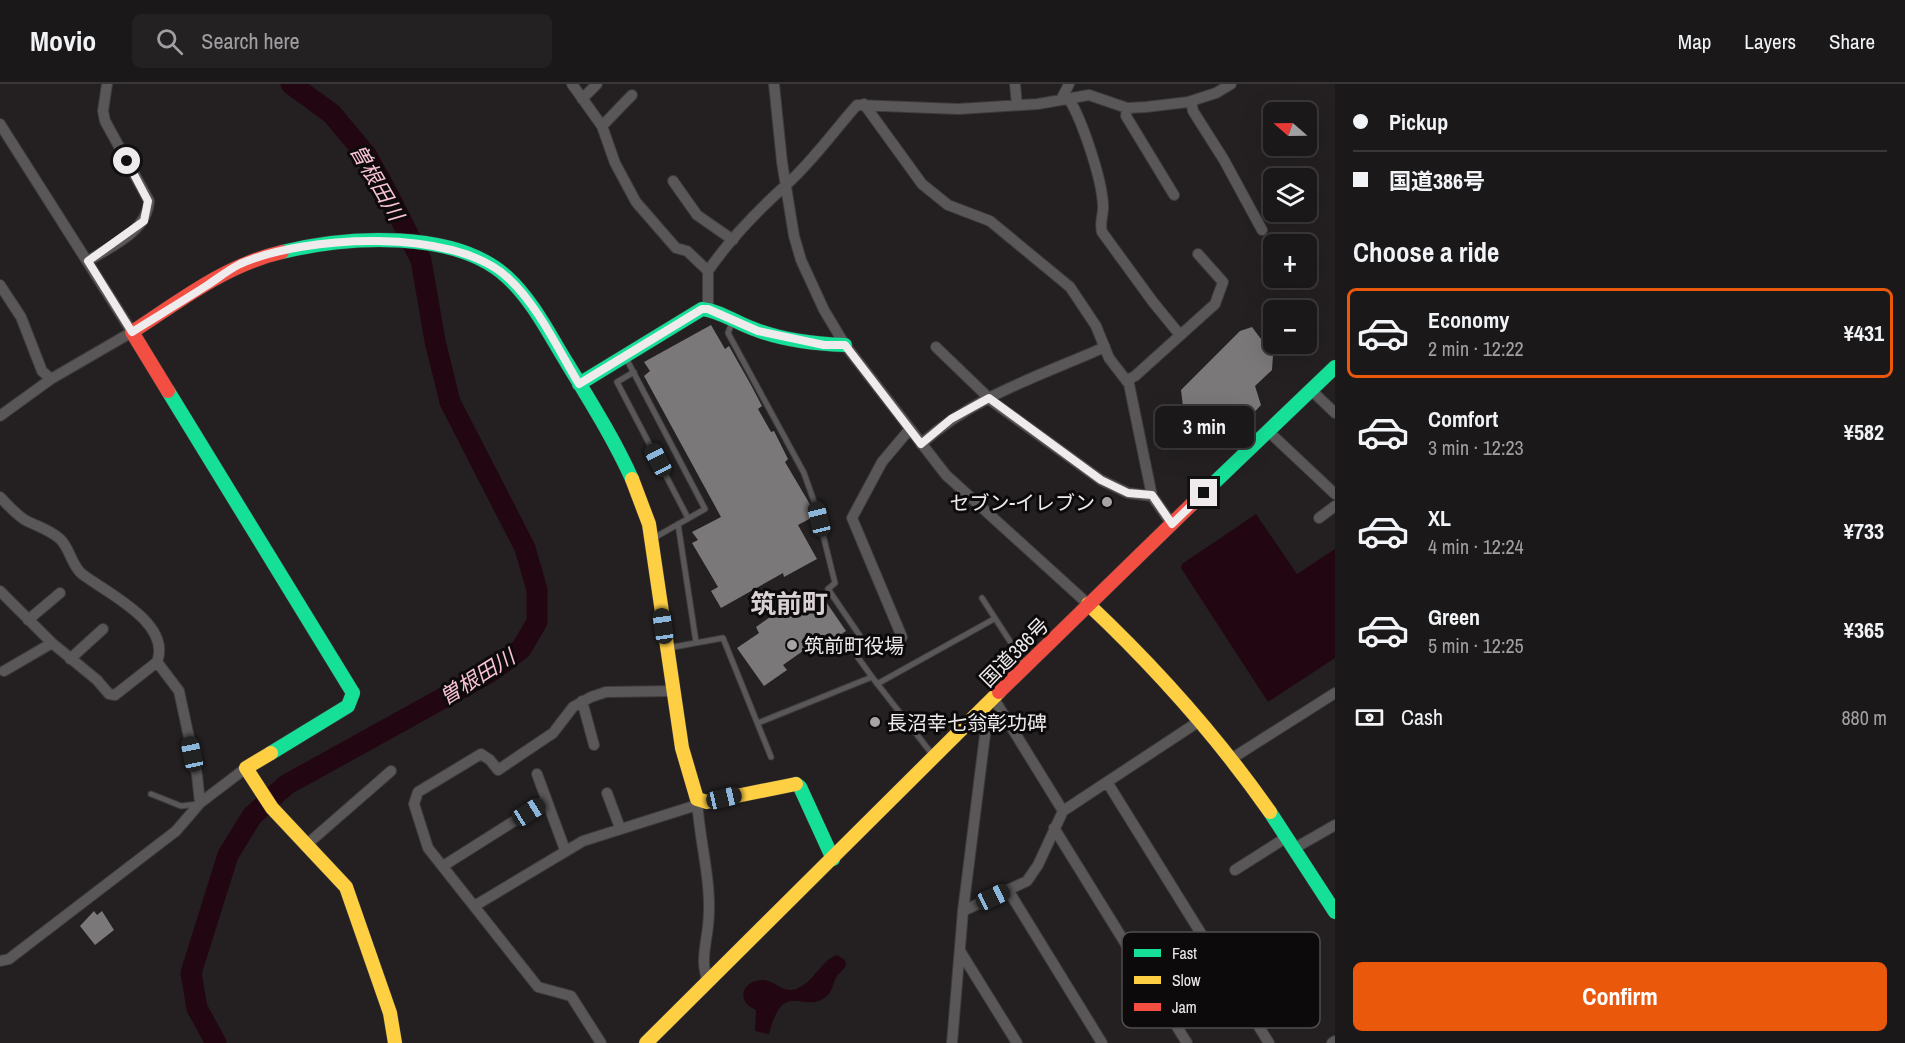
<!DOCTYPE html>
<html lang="en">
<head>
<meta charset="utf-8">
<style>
  :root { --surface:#1b181a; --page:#242123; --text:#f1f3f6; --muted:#a0a0a2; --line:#393739; --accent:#ea580c }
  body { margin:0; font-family:"Archivo Narrow","Noto Sans JP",sans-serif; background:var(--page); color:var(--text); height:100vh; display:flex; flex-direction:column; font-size:22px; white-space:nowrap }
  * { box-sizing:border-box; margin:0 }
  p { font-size:20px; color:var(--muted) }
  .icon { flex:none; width:33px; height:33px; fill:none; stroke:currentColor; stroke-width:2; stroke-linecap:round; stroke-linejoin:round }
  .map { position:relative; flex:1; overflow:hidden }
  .panel { display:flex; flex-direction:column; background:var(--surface); width:570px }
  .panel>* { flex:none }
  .banner { display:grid; align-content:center; height:132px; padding:0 18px; background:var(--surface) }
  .needle { width:39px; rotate:290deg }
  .controls { position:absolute; left:1263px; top:18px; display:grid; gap:12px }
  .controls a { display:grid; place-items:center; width:54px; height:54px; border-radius:9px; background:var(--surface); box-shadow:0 6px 24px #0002,0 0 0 2px var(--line); font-size:30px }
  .end { position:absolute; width:27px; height:27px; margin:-14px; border:8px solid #efebec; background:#111; box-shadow:0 0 0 3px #111 }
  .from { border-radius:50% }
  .bubble { position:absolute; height:42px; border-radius:9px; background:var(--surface); box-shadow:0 6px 24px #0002,0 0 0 2px var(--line); font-size:20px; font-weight:800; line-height:42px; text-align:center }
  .car { position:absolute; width:18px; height:36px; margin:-18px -9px; border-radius:8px; box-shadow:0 0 4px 2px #0007; background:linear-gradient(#222 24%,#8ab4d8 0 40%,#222 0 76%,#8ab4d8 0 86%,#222 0) }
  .banner b { display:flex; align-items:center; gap:21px; height:57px; font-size:22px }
  .banner b+b { border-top:2px solid var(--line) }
  .banner i { width:15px; height:15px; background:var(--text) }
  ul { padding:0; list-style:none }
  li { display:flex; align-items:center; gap:18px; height:90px; margin:0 12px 9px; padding:0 6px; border:3px solid transparent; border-radius:9px }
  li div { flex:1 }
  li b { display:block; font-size:22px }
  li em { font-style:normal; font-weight:800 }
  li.current { border-color:var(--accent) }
  li>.icon { width:54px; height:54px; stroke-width:1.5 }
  h2 { padding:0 18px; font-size:27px; line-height:72px }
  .pay { display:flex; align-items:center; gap:15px; height:66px; padding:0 18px; font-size:22px }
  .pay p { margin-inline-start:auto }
  .button { display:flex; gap:12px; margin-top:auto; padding:12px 18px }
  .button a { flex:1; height:69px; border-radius:9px; background:var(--accent); color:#fff; font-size:24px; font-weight:800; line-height:69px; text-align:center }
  header { display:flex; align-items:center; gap:36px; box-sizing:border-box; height:84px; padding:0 30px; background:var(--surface); border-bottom:2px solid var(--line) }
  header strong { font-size:28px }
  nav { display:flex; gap:33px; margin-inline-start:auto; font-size:21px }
  .search { width:420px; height:54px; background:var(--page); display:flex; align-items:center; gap:15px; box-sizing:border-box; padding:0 21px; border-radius:9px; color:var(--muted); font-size:22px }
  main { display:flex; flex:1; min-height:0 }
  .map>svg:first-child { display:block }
  .water { fill:#220713 }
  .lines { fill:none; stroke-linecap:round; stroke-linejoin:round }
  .river { stroke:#220713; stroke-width:21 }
  .building { fill:#7b7879 }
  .lane-casing { stroke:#3e3b3c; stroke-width:7 }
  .street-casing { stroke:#3e3b3c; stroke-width:12 }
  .fast-casing { stroke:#3e3b3c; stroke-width:15 }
  .slow-casing { stroke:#3e3b3c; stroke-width:15 }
  .jam-casing { stroke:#3e3b3c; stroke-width:15 }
  .lane { stroke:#5a5758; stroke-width:5 }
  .street { stroke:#5a5758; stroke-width:10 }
  .fast { stroke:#16e098; stroke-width:14 }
  .slow { stroke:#ffcf43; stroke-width:14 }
  .jam { stroke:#f24e42; stroke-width:14 }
  .route { stroke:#efebec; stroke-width:8 }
  .poi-dot { fill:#a8a4a5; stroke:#0c0a0a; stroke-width:2 }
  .labels { text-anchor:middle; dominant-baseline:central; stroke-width:6; stroke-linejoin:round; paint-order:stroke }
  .poi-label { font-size:20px; fill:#efebec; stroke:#0c0a0a; text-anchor:start }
  .street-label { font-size:20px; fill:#efebec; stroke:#0c0a0a }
  .water-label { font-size:21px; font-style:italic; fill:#fac2d7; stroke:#0c0a0a }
  .district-label { font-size:26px; font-weight:bold; fill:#dad1d4; stroke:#0c0a0a }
  .key { fill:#0c0a0a; stroke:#504e4e; stroke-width:1.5 }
  .key-label { font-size:16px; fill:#efebec }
</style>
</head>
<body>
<header>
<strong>Movio</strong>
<div class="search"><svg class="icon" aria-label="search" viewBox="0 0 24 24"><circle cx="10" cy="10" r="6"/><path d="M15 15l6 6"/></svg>Search here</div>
<nav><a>Map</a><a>Layers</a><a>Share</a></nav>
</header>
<main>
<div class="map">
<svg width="1335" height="959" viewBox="0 0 1335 959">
  <rect width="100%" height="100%" fill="#242022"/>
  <path class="water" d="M1256,430l41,60 38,-25v109l-67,44 -87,-134 1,-4z
    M837,871l8,5 1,5c-2,5 -5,6 -9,11 -4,6 -4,15 -10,20 -24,20 -43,-20 -58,38l-14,-3 1,-21c-22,-9 -13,-31 8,-30 12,1 20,15 34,8 17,-7 22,-27 39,-33z"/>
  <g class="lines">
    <path class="river" d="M216,959l-19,-35 -6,-35 37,-118 24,-39 34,-31 206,-114 29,-22 16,-27v-32l-12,-42 -75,-146 -15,-61 -14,-81 -32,-64 -22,-40 -35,-42 -41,-30"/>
  </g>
  <path class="building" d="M711,241l14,24 4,-3 22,39 11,21 -4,3 13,23 3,-1 14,28 -3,3 26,44 2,11 -15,8 19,34 -33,18 -1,-4 -62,35 -10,-17 7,-4 -26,-44 6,-3 -6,-8 29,-15 -77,-141 6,-5 -6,-9z
    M1252,243l21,28 -1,15 -17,16 6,19 -12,13 4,5 -13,12 -6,-5 -16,18 -12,2 -20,-19 -5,-41 59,-59z
    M820,509l26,38 -15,10 -4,-7 -44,31 4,5 -23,16 -27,-38 22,-15 -3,-6 41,-29 5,8z
    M94,827l3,4 5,-4 12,19 -19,15 -15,-19z"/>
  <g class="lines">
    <defs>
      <path id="lane" d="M733,236l-5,13 76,140 12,34 19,76 -7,6 32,47 -11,9 23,32
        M626,274l79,151 -53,30
        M634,288l-17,10 71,136
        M678,440l18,118
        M982,514l42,65
        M668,564l55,-10 48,119
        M877,600l117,-65
        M758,639l114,-46 60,77
        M151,710l30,12 17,-2"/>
      <path id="street" d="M572,0l30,42 13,37 21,39 40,46 11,3 21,20v38
        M774,0l8,78 12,74 7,24 23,50 21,35 101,130 142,129
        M1015,0l2,21
        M582,15l15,-15
        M1069,15c13,21 33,80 34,106 1,9 -4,17 -1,27l51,70 27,33
        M1061,16l8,-16
        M1191,17l2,10 31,49 38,70
        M864,20l58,80 26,21 42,16 80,66 26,39 13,32 20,26 23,112 20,28
        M1127,24l-1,8 48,79
        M0,40l132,208 -81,47 -51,37
        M602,42l30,-31
        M673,97l24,34 36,25
        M88,177c23,-15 59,-29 61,-60l-44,-80 -2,-10 4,-27
        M708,187c22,-32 49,-60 78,-86 26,-23 47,-53 71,-80l101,4 80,-5 51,-9 38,13 19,-1 42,-5 28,-9 15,-9
        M0,201l21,32 21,54 9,8
        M936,263l57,55 108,78 27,13 24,3
        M1127,296l8,-4 80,-72 8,-22 -25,-28
        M1311,306l24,23
        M1268,347l67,63
        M921,360c53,-48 121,-69 184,-97
        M0,413c8,8 17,19 27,24 12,6 23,9 33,18 10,9 11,26 22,35 25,19 90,49 75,88
        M1319,434l16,-12
        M0,507l52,52 45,37 12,14 6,1 42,-33 22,29 18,84 3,28
        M28,536l32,-27
        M902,553l-50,-119 30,-56 27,-32
        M70,575l33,-30
        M4,587l48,-28
        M994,615l69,112
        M582,617l12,44
        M1231,675l104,-66
        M537,690l28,76
        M1107,698l162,261
        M607,709l13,35
        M697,715c2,43 16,84 11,127 -2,19 -8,37 0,55
        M1054,744l133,215
        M305,762l86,-75
        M1295,764l40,-23
        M443,782l103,-65
        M1235,786l52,-33
        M1008,806l94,153
        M476,821l107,-64 114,-36
        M963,827l64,-30 11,-16 25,-54 138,-91
        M960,867l57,92
        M0,877l9,-2 167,-128 24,-28 46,-35
        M601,959l-30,-47 -33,-9 -110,-139 -14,-44 4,-12 63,-38 9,6 8,10 55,-37 20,-26 18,-10 15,-5 67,-1
        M952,959l11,-132 24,-192 -5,-7
        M1332,959l3,-2"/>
      <path id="fast" d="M282,168c65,-16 173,-23 225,25 26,24 42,57 60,86 23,38 47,76 65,116
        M579,300l123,-75c19,2 34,14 52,20 28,11 60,15 91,16
        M168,307l185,302 -5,13 -77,47
        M1191,421l144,-138
        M796,700l4,3 33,72
        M1270,728l65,100"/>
      <path id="slow" d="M632,395l17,45 33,224 15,51 10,3 89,-18
        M1088,520c68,64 128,131 182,208
        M271,669l-25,15 26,40 74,79 44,126 5,30
        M646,959l353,-351"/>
      <path id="jam" d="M168,307l-36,-59c48,-31 93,-67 150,-80
        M999,608l192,-187"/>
    </defs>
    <use href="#lane" class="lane-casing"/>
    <use href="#street" class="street-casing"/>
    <use href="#fast" class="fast-casing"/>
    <use href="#slow" class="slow-casing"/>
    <use href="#jam" class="jam-casing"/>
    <use href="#lane" class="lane"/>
    <use href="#street" class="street"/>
    <use href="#fast" class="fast"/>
    <use href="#slow" class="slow"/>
    <use href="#jam" class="jam"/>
  </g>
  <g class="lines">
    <path class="route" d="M127,77l21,40 -4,20 -56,40 44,71c24,-15 49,-30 74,-46 11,-7 22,-16 34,-22 65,-29 214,-37 268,14 29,26 51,73 71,106l123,-75h6l50,22 66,14h21l76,99 30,-25 38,-21 112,82 27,13 24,2 20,29 32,-31"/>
  </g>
  <g class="poi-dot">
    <circle cx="1107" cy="418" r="6"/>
    <circle cx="792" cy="561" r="6"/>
    <circle cx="875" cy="638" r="6"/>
  </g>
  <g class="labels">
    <g class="poi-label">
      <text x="1095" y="418" text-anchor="end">セブン-イレブン</text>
      <text x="804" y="561">筑前町役場</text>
      <text x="887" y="638">長沼幸七翁彰功碑</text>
    </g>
    <g class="street-label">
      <text transform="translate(1014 568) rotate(-45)">国道386号</text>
    </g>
    <g class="water-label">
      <text transform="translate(377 98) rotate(60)">曽根田川</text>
      <text transform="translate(477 593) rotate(-32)">曽根田川</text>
    </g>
    <g class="district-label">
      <text x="789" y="519">筑前町</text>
    </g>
  </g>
  <rect x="1122" y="848" width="198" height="96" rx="9" class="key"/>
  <rect x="1134" y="865" width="27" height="8" fill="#16e098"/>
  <rect x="1134" y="892" width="27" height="8" fill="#ffcf43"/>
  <rect x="1134" y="919" width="27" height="8" fill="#f24e42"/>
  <g class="key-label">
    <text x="1172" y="875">Fast</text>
    <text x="1172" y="902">Slow</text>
    <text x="1172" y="929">Jam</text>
  </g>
</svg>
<div class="controls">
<a><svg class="needle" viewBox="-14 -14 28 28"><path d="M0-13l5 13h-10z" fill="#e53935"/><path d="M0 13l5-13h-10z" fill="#a0a0a2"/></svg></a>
<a><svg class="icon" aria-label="layers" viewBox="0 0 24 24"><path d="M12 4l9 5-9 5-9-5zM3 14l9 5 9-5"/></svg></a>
<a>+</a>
<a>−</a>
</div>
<i class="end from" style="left:127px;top:77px"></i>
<i class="end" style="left:1204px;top:409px"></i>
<div class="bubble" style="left:1155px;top:322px;width:99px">3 min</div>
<i class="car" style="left:658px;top:376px;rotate:332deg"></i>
<i class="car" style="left:819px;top:435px;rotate:346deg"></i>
<i class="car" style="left:663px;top:542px;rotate:352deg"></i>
<i class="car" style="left:192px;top:670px;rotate:348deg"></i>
<i class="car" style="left:724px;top:714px;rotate:77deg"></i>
<i class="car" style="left:529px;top:728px;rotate:58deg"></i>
<i class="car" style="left:993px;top:813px;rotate:65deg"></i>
</div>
<section class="panel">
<div class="banner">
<b><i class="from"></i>Pickup</b>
<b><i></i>国道386号</b>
</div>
<h2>Choose a ride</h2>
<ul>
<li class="current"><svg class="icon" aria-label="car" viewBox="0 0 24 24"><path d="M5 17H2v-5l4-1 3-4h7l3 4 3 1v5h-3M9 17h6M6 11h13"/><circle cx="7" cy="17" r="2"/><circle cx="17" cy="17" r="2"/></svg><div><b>Economy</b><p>2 min · 12:22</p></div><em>¥431</em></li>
<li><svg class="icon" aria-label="car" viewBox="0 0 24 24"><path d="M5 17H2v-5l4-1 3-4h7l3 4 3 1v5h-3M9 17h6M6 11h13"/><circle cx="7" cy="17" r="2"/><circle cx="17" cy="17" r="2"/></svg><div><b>Comfort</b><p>3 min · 12:23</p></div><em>¥582</em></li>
<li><svg class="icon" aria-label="car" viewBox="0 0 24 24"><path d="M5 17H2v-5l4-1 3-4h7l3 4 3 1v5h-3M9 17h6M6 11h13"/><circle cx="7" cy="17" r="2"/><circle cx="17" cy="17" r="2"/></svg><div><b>XL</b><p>4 min · 12:24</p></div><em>¥733</em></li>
<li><svg class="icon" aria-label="car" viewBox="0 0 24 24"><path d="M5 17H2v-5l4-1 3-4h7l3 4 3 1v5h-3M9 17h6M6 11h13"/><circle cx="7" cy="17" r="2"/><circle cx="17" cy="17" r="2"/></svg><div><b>Green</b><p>5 min · 12:25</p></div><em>¥365</em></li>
</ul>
<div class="pay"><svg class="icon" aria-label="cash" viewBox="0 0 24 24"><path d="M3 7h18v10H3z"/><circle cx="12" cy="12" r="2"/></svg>Cash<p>880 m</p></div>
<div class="button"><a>Confirm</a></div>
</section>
</main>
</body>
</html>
